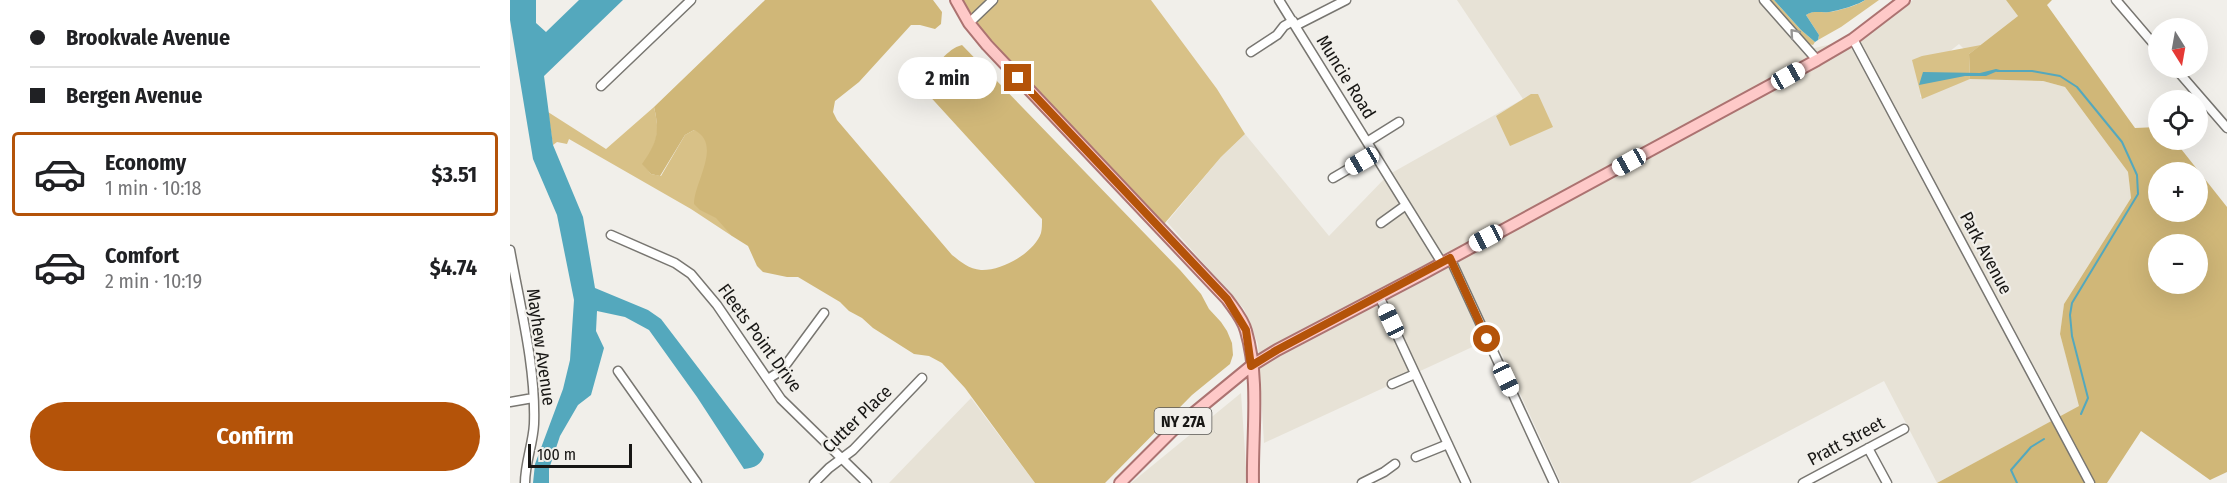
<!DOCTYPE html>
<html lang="en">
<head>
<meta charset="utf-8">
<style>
  :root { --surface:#fff; --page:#f6f6f6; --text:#202124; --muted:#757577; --line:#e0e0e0; --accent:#b45309 }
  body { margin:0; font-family:"Fira Sans Condensed",sans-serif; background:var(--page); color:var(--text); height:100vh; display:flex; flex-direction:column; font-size:22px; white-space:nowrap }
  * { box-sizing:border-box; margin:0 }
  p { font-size:20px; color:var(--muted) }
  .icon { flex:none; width:33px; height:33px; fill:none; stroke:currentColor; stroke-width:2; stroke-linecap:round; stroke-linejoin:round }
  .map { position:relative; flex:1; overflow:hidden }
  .details { display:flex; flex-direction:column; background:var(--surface); width:510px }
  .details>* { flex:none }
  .top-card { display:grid; align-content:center; height:132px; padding:0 30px; background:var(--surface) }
  .needle { width:39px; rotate:169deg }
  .buttons { position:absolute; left:1638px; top:18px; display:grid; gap:12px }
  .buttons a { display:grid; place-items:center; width:60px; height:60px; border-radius:50%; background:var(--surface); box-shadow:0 6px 24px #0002; font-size:30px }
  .scale { position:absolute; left:18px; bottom:15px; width:104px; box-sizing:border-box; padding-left:6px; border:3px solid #171614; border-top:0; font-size:16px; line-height:21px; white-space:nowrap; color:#171614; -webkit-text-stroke:4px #f1efea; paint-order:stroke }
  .end { position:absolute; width:27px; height:27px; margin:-14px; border:8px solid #b45309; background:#fff; box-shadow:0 0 0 3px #fff }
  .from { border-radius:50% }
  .bubble { position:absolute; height:42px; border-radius:21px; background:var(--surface); box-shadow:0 6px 24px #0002; font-size:20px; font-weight:700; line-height:42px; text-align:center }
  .car { position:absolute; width:18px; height:36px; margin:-18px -9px; border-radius:8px; box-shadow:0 0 4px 2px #0007; background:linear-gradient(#fff 24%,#345 0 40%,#fff 0 76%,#345 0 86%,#fff 0) }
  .top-card b { display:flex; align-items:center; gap:21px; height:57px; font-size:22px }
  .top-card b+b { border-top:2px solid var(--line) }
  .top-card i { width:15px; height:15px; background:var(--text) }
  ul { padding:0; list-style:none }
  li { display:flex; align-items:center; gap:18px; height:84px; margin:0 12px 9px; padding:0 18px; border:3px solid transparent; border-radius:6px }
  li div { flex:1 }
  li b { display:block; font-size:22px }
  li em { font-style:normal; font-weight:700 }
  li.on { border-color:var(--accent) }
  li>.icon { width:54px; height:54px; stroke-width:1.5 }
  .cta { display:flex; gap:12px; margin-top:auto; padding:12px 30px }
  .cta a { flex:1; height:69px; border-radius:36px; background:var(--accent); color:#fff; font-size:24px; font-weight:700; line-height:69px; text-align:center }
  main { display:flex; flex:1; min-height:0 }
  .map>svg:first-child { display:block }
  .built { fill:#e7e2d6 }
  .green { fill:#d8c187 }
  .forest { fill:#d0b778; fill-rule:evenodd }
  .water { fill:#54a8bd }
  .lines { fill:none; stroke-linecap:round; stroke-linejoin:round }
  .stream { stroke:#54a8bd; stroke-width:2 }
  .minor-casing { stroke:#787671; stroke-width:11 }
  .major-casing { stroke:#ac7371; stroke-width:14 }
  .minor { stroke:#fff; stroke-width:8 }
  .major { stroke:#fec9c8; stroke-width:10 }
  .oneway { stroke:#979695 }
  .route { stroke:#b45309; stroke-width:8 }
  .labels { text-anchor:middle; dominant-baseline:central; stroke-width:4.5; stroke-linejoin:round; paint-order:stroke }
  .shield { fill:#f1efea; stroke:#585754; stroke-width:1.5 }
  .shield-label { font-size:16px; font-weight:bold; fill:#171614 }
  .street-label { font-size:18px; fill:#171614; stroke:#f1efea }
</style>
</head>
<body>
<main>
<section class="details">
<div class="top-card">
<b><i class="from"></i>Brookvale Avenue</b>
<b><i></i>Bergen Avenue</b>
</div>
<ul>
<li class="on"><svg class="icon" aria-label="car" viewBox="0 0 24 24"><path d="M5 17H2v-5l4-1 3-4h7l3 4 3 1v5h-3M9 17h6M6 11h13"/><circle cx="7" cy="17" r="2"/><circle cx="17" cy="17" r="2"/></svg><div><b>Economy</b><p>1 min · 10:18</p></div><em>$3.51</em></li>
<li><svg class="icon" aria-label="car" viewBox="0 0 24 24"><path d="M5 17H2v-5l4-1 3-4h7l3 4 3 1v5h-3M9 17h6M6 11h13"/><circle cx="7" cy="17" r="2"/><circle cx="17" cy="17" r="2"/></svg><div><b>Comfort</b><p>2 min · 10:19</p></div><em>$4.74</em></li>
</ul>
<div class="cta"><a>Confirm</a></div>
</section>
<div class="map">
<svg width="1717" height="483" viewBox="0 0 1717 483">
  <rect width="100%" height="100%" fill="#f1efea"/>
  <path class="built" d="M947,0h306l39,51 51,-12 60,-39h93l12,16 -49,38 -10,-10 -34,27 -5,26 50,-18 73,2 22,6 63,85 3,26 -67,106 -4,30 20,72 -143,77 -53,-102 -194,102h-129l-67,-146 -230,106 -6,-99 -14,-35 -77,-87 54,-65 24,-23 84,102 59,-61 135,-76z
    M731,393l6,90h-116z
    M461,398l64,85h-146z"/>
  <path class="green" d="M446,0h195l66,89 28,45 -24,23 -62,73 -172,-185z
    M1258,0h6l27,30 14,12 -2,3 -4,-1z
    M1355,0h14l-38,27 -23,13 1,-5 -13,-20c6,-5 15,-2 23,-3 9,-1 30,-7 36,-12z
    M1471,45l-12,9 1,25 -48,20 -10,-39 10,-4z
    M1021,94h7l15,33 -43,19 -14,-30z
    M144,107c6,26 4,35 -11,57l8,10 10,2 24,-41 9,-5 20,3 18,103 -41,-27 -122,-70 -2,5 -10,-2 -4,3 -5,-33 58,37z"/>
  <path class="forest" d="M255,0h168l9,12 -1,12 -6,5 -15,-4h-9l-52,57 -24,19 -2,11 4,8 115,135c9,7 17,14 29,15 21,1 53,-17 60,-37 1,-4 1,-9 1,-14l-117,-128 -4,-10 3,-7c15,-8 22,-25 38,-29l218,225 21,24 8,15 12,13 6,9 5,12 1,12 -3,9 -38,31 -87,88h-70l-70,-95 -23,-25 -13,-7 -15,-2 -41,-26 -11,-10 -13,-7 -9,-9 -42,-25h-11l-24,-5 -6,-6 -9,-20 -16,-10 -16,-18 -16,-8 -6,-6c0,-22 29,-60 0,-74l-9,5 -25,41 -9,-2 -9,-10c15,-21 18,-32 12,-57z
    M1496,0h46l-5,5 88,123 23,-1v13h16l53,67v265l-17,8 -69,-49 -34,52h-170l142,-77 -19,-72 4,-30 67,-106 -3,-26 -63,-85 -22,-6 -73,-2 -1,-25 49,-38zM1648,172h40v40h-40zM1648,244h40v40h-40z"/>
  <path class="water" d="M0,0h26v23l10,9 33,-32h44l-79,76 9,69 30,72 12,71 53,22 13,9 103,135c-2,11 -10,14 -20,15l-47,-72 -48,-67 -24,-13 -28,-6 -1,20 8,17 -13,47 -13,10 -18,31 -11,33v14h-16l2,-19 28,-75 7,-29 4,-60 -17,-85 -24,-56 -23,-139z
    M1264,0h91c-5,4 -27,11 -36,12 -8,1 -16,-2 -23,3l13,20 -1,5 -3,2 -14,-12z
    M1486,69l4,1 -14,6h-21l-46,9 4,-13 57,1z"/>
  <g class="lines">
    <path class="stream" d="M1487,71h35l28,5 17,11 45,55 15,33 1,19 -66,109 -2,12 2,21 16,62 -7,16
      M1507,483l-6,-13 20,-23 13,-8"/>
    <defs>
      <path id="minor" d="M769,0l163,263
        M1254,0l53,60
        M1606,0l42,49
        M459,23l24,-23
        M785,26l51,-26
        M1343,39l237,444
        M741,52l26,-17 7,-9 9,-5
        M1665,68l52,60
        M91,86l90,-86
        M857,142l32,-20
        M823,178l41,-24
        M871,223l25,-18
        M101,235l64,28 16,11 26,31 64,94 86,84
        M0,250c10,56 26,117 24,174 -1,20 -9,39 -9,59
        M940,258l104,225
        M869,296l87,187
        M108,371l79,112
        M258,379l14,-9 42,-57
        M882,384l23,-10
        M0,402l23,-4
        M1358,448l19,35
        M906,457l32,-13
        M304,483l15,-15 24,-18 69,-72
        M852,483l22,-11 11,-8
        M1293,483l101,-54"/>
      <path id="major" d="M446,0l13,23 18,22 240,254c7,10 16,20 19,32 14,48 6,102 7,152
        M610,483l53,-53 78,-64 26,-16 147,-77 393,-213 36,-21 51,-39"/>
    </defs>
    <use href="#minor" class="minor-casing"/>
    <use href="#major" class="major-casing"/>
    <use href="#minor" class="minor"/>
    <use href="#major" class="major"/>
  </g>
  <defs><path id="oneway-chevron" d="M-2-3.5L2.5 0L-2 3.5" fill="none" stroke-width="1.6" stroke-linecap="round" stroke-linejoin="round" transform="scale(1.5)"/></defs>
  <use class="oneway" href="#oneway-chevron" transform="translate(1284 33) rotate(-131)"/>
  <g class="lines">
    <path class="route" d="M508,78l209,221 19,31 5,36 26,-16 173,-92 37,81"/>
  </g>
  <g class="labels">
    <rect class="shield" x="644.5" y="408" width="57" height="26" rx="4.5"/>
    <g class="shield-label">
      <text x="673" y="421">NY 27A</text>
    </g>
    <g class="street-label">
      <text transform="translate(836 77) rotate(58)">Muncie Road</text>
      <text transform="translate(1476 253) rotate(62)">Park Avenue</text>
      <text transform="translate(250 338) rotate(54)">Fleets Point Drive</text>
      <text transform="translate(31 347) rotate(82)">Mayhew Avenue</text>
      <text transform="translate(347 419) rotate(-44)">Cutter Place</text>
      <text transform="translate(1336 441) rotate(-28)">Pratt Street</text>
    </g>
  </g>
</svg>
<div class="buttons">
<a><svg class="needle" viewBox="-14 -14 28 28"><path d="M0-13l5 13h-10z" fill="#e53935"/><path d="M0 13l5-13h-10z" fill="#757577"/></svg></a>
<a><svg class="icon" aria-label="locate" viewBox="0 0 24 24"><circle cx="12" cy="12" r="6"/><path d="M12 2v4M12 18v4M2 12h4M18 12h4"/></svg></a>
<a>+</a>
<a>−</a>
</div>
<div class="scale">100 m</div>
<i class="end from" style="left:977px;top:339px"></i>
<i class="end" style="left:508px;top:78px"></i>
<div class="bubble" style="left:388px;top:57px;width:99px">2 min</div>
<i class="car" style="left:1278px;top:76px;rotate:61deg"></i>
<i class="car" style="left:852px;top:161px;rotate:240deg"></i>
<i class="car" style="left:1119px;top:162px;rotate:241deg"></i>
<i class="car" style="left:976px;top:238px;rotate:242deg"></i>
<i class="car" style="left:881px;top:321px;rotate:335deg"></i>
<i class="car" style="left:996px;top:379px;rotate:155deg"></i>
</div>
</main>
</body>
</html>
